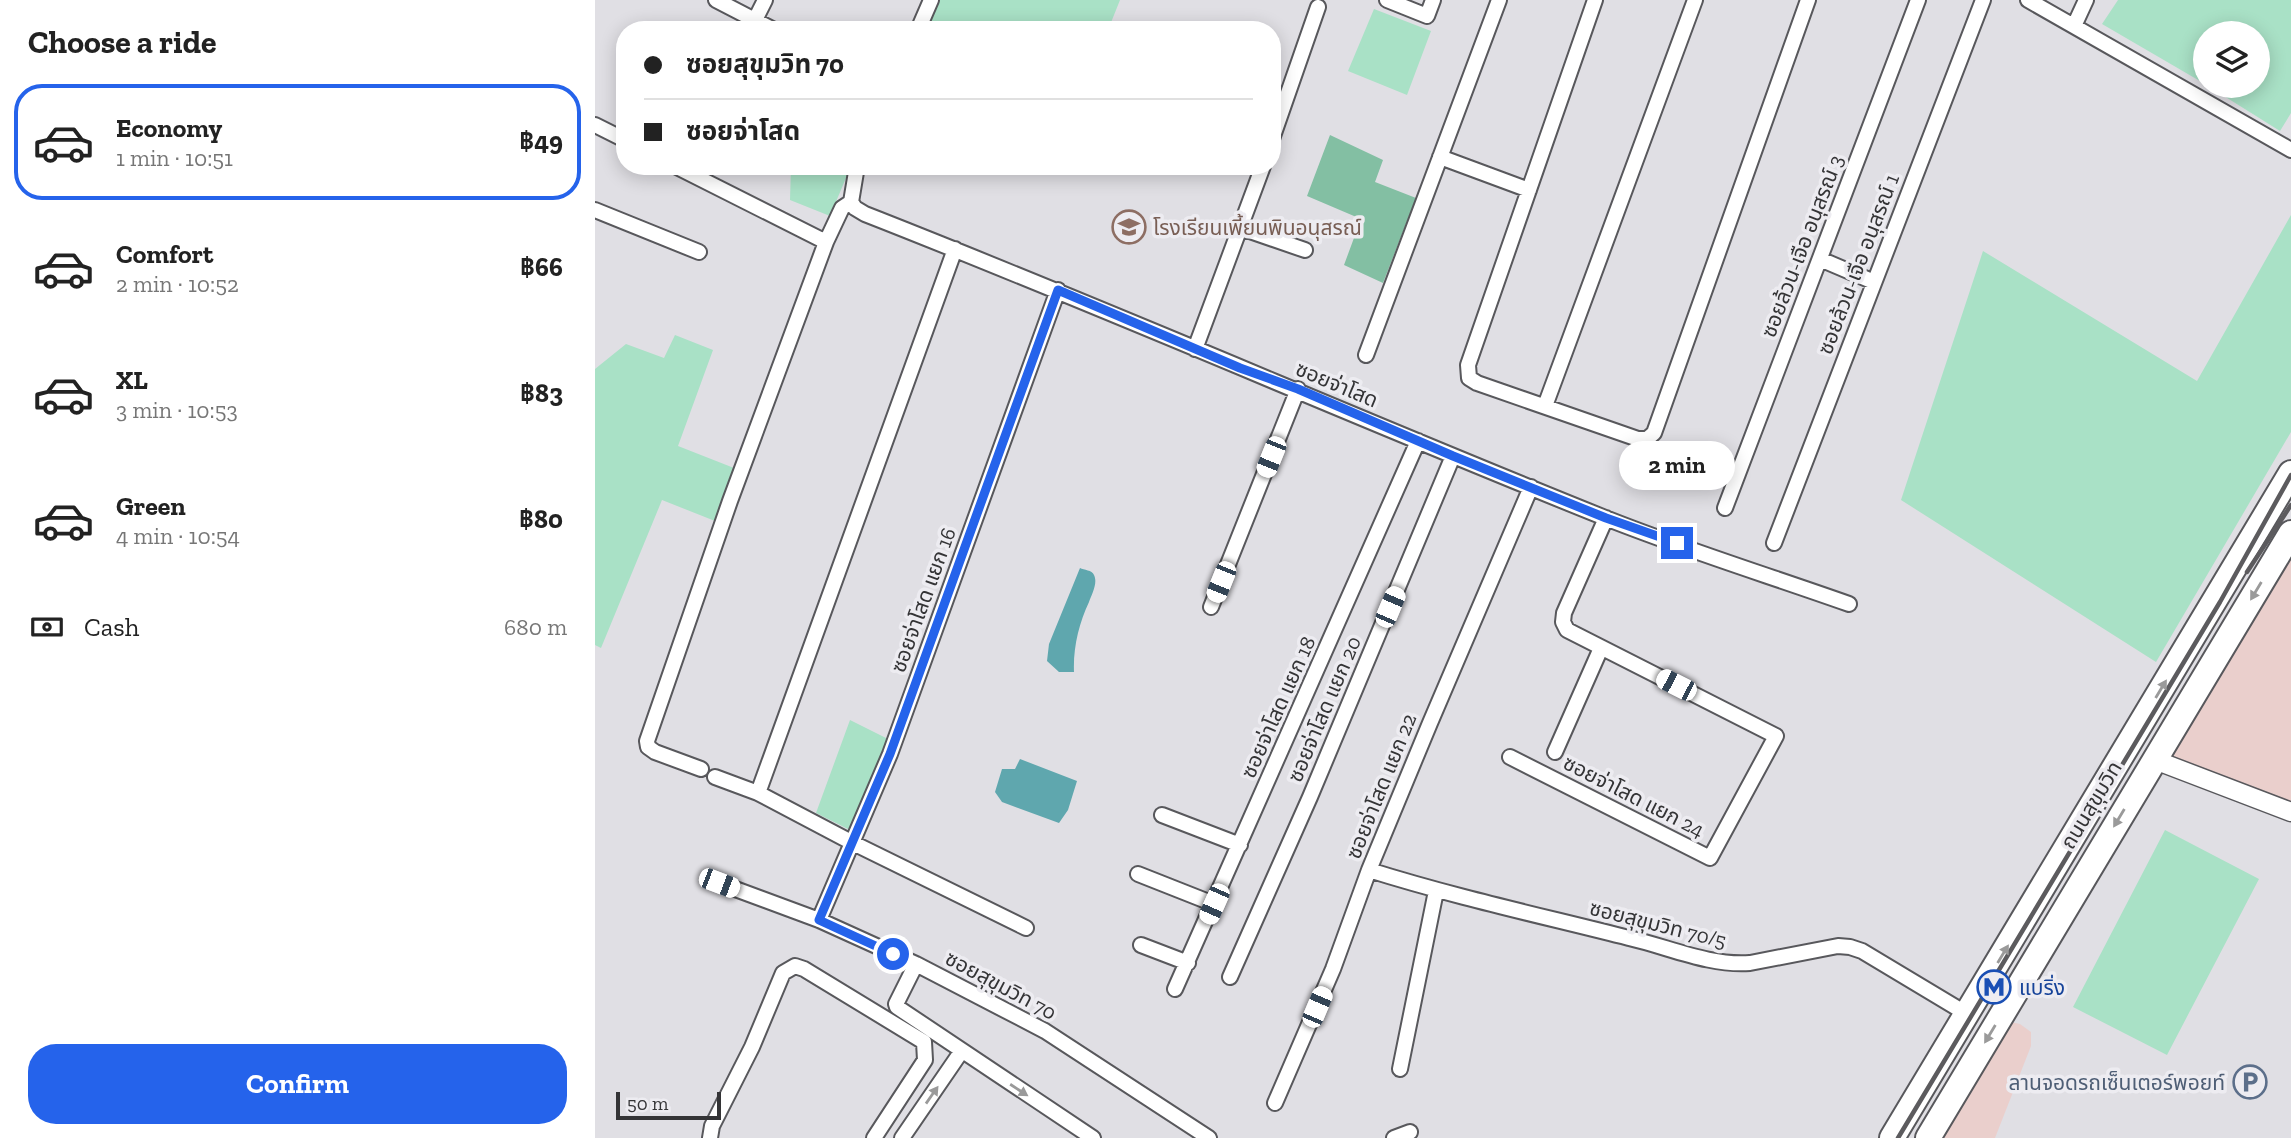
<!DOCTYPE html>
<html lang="en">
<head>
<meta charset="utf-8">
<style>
  :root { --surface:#fff; --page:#f6f6f6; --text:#222; --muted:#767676; --line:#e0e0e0; --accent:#2563eb }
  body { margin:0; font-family:"Zilla Slab","Noto Sans Thai",serif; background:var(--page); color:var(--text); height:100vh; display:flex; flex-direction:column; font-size:26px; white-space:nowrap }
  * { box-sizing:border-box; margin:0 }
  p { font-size:23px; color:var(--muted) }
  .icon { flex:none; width:38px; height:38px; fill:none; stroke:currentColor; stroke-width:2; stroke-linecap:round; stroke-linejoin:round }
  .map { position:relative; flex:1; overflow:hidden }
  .details { display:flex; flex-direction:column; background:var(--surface); width:595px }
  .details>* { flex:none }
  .banner { position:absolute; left:21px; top:21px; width:665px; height:154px; border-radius:28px; box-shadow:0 4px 18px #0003; display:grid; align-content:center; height:154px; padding:0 28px; background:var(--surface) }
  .buttons { position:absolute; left:1598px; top:21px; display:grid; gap:14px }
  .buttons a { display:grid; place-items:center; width:77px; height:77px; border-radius:50%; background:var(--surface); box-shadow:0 4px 18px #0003; font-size:35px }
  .scale { position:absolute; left:21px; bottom:18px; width:105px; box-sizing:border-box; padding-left:7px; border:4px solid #343436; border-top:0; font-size:19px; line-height:24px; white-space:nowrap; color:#343436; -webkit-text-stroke:5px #edecf1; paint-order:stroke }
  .end { position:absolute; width:32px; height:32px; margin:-16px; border:9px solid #2563eb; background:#fff; box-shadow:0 0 0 4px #fff }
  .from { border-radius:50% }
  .bubble { position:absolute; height:49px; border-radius:24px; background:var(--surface); box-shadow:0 4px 18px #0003; font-size:23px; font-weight:700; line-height:49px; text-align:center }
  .car { position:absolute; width:21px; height:42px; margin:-21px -10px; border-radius:9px; box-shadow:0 0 5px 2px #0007; background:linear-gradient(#fff 24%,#345 0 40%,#fff 0 76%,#345 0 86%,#fff 0) }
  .banner b { display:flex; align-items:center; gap:24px; height:66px; font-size:26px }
  .banner b+b { border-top:2px solid var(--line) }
  .banner i { width:18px; height:18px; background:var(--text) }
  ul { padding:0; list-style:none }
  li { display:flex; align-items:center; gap:21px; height:116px; margin:0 14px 10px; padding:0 14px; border:4px solid transparent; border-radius:28px }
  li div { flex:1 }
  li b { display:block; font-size:26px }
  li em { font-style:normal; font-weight:700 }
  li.selected { border-color:var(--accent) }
  li>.icon { width:63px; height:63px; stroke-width:1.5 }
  h2 { padding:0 28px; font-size:32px; line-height:84px }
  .pay { display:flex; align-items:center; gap:18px; height:77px; padding:0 28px; font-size:26px }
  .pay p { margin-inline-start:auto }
  .primary-button { display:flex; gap:14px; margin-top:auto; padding:14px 28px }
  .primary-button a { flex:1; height:80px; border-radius:28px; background:var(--accent); color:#fff; font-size:28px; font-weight:700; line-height:80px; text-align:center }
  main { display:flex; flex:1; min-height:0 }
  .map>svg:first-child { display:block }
  .commercial { fill:#eacfcc }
  .green { fill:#a9e1c6 }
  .forest { fill:#83bfa3 }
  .water { fill:#5fa7ae }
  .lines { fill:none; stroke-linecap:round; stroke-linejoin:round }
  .minor-casing { stroke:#58585c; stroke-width:18 }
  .tertiary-casing { stroke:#58585c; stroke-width:21 }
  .trunk-casing { stroke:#58585c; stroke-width:28 }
  .minor { stroke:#fff; stroke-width:14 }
  .tertiary { stroke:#fff; stroke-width:18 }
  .trunk { stroke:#fff; stroke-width:24 }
  .rail { stroke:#5c5b5e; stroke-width:4.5 }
  .oneway { fill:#9a9a9a }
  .route { stroke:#2563eb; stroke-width:9 }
  .labels { text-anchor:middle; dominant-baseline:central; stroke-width:7; stroke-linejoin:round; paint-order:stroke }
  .education-label { font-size:21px; fill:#785e54; stroke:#edecf1; text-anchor:start }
  .street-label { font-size:21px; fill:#343436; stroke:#edecf1 }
  .transit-label { font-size:21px; fill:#164399; stroke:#edecf1; text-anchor:start }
  .service-label { font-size:21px; fill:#4e5e75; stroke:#edecf1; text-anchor:end }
</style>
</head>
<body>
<main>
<section class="details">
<h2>Choose a ride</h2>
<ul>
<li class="selected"><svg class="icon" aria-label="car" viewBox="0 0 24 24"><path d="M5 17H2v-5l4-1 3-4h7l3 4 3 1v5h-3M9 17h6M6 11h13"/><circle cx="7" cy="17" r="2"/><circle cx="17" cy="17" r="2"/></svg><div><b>Economy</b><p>1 min · 10:51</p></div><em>฿49</em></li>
<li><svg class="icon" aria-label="car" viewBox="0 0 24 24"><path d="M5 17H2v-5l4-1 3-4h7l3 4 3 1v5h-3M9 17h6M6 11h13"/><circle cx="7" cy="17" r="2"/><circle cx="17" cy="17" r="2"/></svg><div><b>Comfort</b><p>2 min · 10:52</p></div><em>฿66</em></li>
<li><svg class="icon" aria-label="car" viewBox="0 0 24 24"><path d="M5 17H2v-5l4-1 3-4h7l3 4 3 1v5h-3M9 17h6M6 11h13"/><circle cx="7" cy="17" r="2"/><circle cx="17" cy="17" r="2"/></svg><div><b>XL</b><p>3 min · 10:53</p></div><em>฿83</em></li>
<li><svg class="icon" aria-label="car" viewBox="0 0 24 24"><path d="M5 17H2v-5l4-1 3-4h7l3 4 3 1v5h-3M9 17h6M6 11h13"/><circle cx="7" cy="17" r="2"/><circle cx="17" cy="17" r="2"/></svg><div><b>Green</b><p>4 min · 10:54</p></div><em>฿80</em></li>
</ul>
<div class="pay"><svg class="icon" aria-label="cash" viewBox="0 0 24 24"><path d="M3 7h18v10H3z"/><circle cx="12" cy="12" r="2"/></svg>Cash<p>680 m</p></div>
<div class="primary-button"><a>Confirm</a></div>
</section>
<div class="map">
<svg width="1696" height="1138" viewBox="0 0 1696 1138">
  <rect width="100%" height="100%" fill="#e0dfe4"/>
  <path class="commercial" d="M1696,552v253l-122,-47z
    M1416,1022l9,2 11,8v14l-36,92h-53z"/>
  <path class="green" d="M345,0h180l-12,30h-182z
    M1523,0h173v113l-11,18 -72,-45h49v-53h-52v51l-103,-60z
    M779,9l57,22 -24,64 -59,-24z
    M196,166h60l-21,50 -40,-16z
    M1696,215v217l-135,230 -255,-162 82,-249 214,130z
    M80,335l38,15 -35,96 56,22 -19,53 -53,-21 -61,148 -6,-3v-276l31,-25 38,14z
    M255,720l38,19 -36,92 -36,-18z
    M1570,830l94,49 -92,176 -94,-48z"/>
  <path class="forest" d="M735,135l53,25 -8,22 41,16 -33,85 -39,-18 17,-46 -54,-23z"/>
  <path class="water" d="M485,568c4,2 12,2 14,7 4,8 -2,19 -5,27 -10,21 -16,46 -15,70h-15l-12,-11 2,-17z
    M425,759l57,22 -9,29 -9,13 -57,-21 -7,-10 7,-23h13z"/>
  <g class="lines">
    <defs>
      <path id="minor" d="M121,0l58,30
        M792,0l40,16 6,-16
        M1000,0l-127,365 1,13 8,5 161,56h9l7,-6 154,-433
        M1433,0l263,150
        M160,20l10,-20
        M1479,26l12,-26
        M323,30l13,-30
        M0,125l30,15
        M677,139l46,-132
        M845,157l89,33
        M80,166l151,76
        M262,166l-6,36 4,6 10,6c248,97 491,204 738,303 80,32 164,58 246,87
        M0,210l104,42
        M646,228l64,22
        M1225,259l54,23
        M600,349l68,-183
        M771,355l133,-355
        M950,406l150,-406
        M1130,508l193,-508
        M1179,543l209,-543
        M616,607l87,-218
        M960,752l46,-104
        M915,757l200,101 66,-122 -209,-106 -4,-8 1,-9 42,-95
        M106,769l-46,-17 -7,-5 -1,-6 83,-240 96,-259 16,-34 9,-6
        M120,777l43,16 93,49 175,86
        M163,793l197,-544
        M567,815l78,30
        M774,870c86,27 173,46 260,68 40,9 80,28 121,25l88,-17 12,1 12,4 105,63
        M543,874l76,30
        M124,883l100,37 97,44 129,67 164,107
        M224,920l71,-166 168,-464
        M546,945l47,18
        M321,964l-20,40 1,3 196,131
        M635,977l80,-180 143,-341
        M580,989l243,-548
        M805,1069l36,-178
        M680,1103l58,-134 36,-99 61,-147 101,-236
        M115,1138l2,-12 40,-79 31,-74 12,-7 9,3 120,73 1,18 -51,78
        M307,1138l59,-86
        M799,1138l16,-6"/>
      <path id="tertiary" d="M1560,760l136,52"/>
      <path id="trunk" d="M1297,1138l399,-665
        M1333,1138l363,-605"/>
    </defs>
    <use href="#minor" class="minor-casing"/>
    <use href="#tertiary" class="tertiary-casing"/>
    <use href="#trunk" class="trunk-casing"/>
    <use href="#minor" class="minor"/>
    <use href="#tertiary" class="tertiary"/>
    <use href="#trunk" class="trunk"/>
    <path class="rail" d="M1652,572l44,-67
      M1303,1138l322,-536 71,-127"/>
  </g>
  <defs><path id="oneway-solid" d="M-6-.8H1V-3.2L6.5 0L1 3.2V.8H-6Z" transform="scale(1.75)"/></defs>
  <g class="oneway">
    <use href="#oneway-solid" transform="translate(1661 591) rotate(121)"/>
    <use href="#oneway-solid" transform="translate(1566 689) rotate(-59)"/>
    <use href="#oneway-solid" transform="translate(1524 818) rotate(121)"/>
    <use href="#oneway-solid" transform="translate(1408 954) rotate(-59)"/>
    <use href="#oneway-solid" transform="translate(1395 1034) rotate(121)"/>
    <use href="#oneway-solid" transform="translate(424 1090) rotate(33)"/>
    <use href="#oneway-solid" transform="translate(337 1095) rotate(-55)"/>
  </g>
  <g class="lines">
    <path class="route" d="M298,954l-74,-34 71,-166 168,-464 182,78 58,21 155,67 153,62 71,25"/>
  </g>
  <defs>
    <symbol id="school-ring" viewBox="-11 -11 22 22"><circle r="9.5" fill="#edecf1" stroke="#8d6e63" stroke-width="1.5"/><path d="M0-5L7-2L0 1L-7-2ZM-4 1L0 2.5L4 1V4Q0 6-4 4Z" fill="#8d6e63"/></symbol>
    <symbol id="metro-ring" viewBox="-11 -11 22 22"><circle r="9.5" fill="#edecf1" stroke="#1a4fb4" stroke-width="1.5"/><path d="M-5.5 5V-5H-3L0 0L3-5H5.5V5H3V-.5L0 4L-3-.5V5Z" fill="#1a4fb4"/></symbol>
    <symbol id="parking-ring" viewBox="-11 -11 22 22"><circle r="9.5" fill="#edecf1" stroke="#5c6f8a" stroke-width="1.5"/><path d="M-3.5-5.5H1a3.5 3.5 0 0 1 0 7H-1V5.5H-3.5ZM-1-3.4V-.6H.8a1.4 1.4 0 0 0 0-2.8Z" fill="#5c6f8a"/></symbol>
  </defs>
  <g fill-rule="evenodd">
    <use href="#school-ring" x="515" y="208" width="38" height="38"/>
    <use href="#metro-ring" x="1380" y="968" width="38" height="38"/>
    <use href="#parking-ring" x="1636" y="1063" width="38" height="38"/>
  </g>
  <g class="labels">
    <g class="education-label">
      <text x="558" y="227">โรงเรียนเพี้ยนพินอนุสรณ์</text>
    </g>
    <g class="street-label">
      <text transform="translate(1207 246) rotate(-69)">ซอยล้วน-เจือ อนุสรณ์ 3</text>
      <text transform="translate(1263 264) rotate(-69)">ซอยล้วน-เจือ อนุสรณ์ 1</text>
      <text transform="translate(742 384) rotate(23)">ซอยจ่าโสด</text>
      <text transform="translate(328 600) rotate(-70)">ซอยจ่าโสด แยก 16</text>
      <text transform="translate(683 707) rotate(-66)">ซอยจ่าโสด แยก 18</text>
      <text transform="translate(729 709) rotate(-67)">ซอยจ่าโสด แยก 20</text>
      <text transform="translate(786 786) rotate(-68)">ซอยจ่าโสด แยก 22</text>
      <text transform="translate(1039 796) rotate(27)">ซอยจ่าโสด แยก 24</text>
      <text transform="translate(1496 805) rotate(-59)">ถนนสุขุมวิท</text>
      <text transform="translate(1063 924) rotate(14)">ซอยสุขุมวิท 70/5</text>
      <text transform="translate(406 985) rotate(28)">ซอยสุขุมวิท 70</text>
    </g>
    <g class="transit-label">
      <text x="1424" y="987">แบริ่ง</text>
    </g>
    <g class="service-label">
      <text x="1630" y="1082">ลานจอดรถเซ็นเตอร์พอยท์</text>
    </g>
  </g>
</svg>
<div class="buttons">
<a><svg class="icon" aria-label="layers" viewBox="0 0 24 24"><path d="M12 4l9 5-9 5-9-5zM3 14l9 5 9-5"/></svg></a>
</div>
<div class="scale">50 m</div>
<i class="end from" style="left:298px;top:954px"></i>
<i class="end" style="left:1082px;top:543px"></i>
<div class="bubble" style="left:1024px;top:441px;width:116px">2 min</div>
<i class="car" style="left:676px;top:457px;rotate:202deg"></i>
<i class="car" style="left:626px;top:582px;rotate:202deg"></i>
<i class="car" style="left:795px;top:607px;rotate:23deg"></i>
<i class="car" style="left:1081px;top:685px;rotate:297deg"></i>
<i class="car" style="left:124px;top:883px;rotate:111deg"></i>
<i class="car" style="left:619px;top:904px;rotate:204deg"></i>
<i class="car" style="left:722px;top:1007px;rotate:23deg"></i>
<div class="banner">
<b><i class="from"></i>ซอยสุขุมวิท 70</b>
<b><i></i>ซอยจ่าโสด</b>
</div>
</div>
</main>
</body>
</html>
